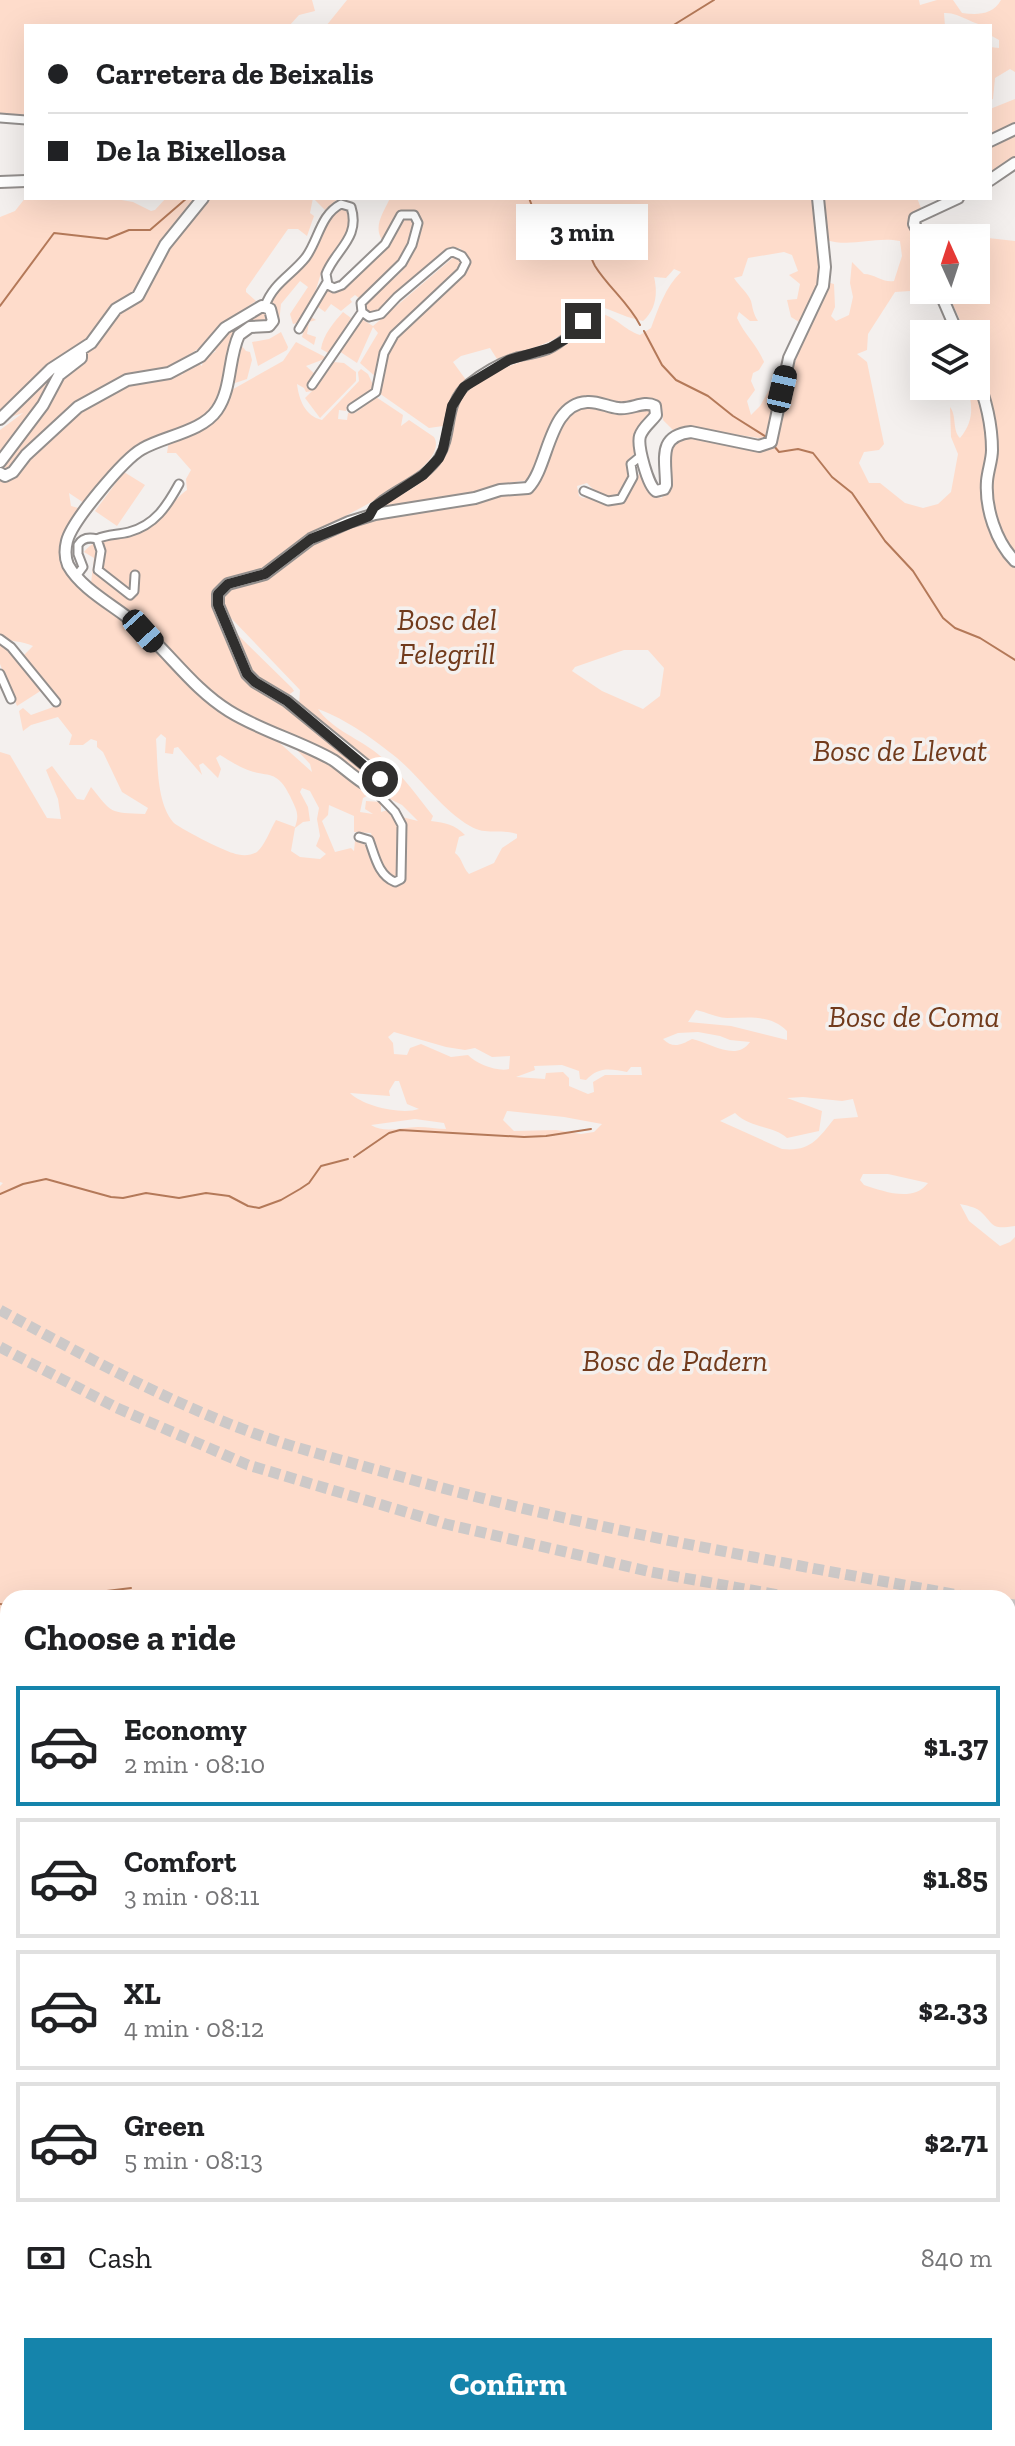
<!DOCTYPE html>
<html lang="en">
<head>
<meta charset="utf-8">
<style>
  :root { --surface:#fff; --page:#f6f6f6; --text:#202124; --muted:#757577; --line:#e0e0e0; --accent:#1584ab }
  body { margin:0; font-family:"Zilla Slab",serif; background:var(--page); color:var(--text); height:100vh; display:flex; flex-direction:column; font-size:30px; white-space:nowrap }
  * { box-sizing:border-box; margin:0 }
  p { font-size:26px; color:var(--muted) }
  .icon { flex:none; width:44px; height:44px; fill:none; stroke:currentColor; stroke-width:2; stroke-linecap:round; stroke-linejoin:round }
  .map { position:relative; flex:1; overflow:hidden }
  .side { position:absolute; left:0px; top:1590px; width:1016px; height:856px; display:flex; flex-direction:column; background:var(--surface); border-radius:24px 24px 0 0; box-shadow:0 8px 32px #0002 }
  .side>* { flex:none }
  .top-card { position:absolute; left:24px; top:24px; width:968px; height:176px; border-radius:0px; box-shadow:0 8px 32px #0002; display:grid; align-content:center; height:176px; padding:0 24px; background:var(--surface) }
  .needle { width:52px; rotate:357deg }
  .tools { position:absolute; left:910px; top:224px; display:grid; gap:16px }
  .tools a { display:grid; place-items:center; width:80px; height:80px; border-radius:0px; background:var(--surface); box-shadow:0 8px 32px #0002; font-size:40px }
  .end { position:absolute; width:36px; height:36px; margin:-18px; border:10px solid #302f2e; background:#fff; box-shadow:0 0 0 4px #fff }
  .from { border-radius:50% }
  .bubble { position:absolute; height:56px; border-radius:0px; background:var(--surface); box-shadow:0 8px 32px #0002; font-size:26px; font-weight:800; line-height:56px; text-align:center }
  .car { position:absolute; width:24px; height:48px; margin:-24px -12px; border-radius:10px; box-shadow:0 0 6px 2px #0007; background:linear-gradient(#222 24%,#8ab4d8 0 40%,#222 0 76%,#8ab4d8 0 86%,#222 0) }
  .top-card b { display:flex; align-items:center; gap:28px; height:76px; font-size:30px }
  .top-card b+b { border-top:2px solid var(--line) }
  .top-card i { width:20px; height:20px; background:var(--text) }
  ul { padding:0; list-style:none }
  li { display:flex; align-items:center; gap:24px; height:120px; margin:0 16px 12px; padding:0 8px; border:4px solid var(--line); border-radius:0px }
  li div { flex:1 }
  li b { display:block; font-size:30px }
  li em { font-style:normal; font-weight:800 }
  li.on { border-color:var(--accent) }
  li>.icon { width:72px; height:72px; stroke-width:1.5 }
  h2 { padding:0 24px; font-size:36px; line-height:96px }
  .pay { display:flex; align-items:center; gap:20px; height:88px; padding:0 24px; font-size:30px }
  .pay p { margin-inline-start:auto }
  .button { display:flex; gap:16px; margin-top:auto; padding:16px 24px }
  .button a { flex:1; height:92px; border-radius:0px; background:var(--accent); color:#fff; font-size:32px; font-weight:800; line-height:92px; text-align:center }
  .map>svg:first-child { display:block }
  .green { fill:#fedccb; fill-rule:evenodd }
  .lines { fill:none; stroke-linecap:round; stroke-linejoin:round }
  .stream { stroke:#b47959; stroke-width:2 }
  .trunk-tunnel { stroke:#cdc9c8; stroke-width:11; stroke-dasharray:11 5.5; stroke-linecap:butt }
  .minor-casing { stroke:#938f8d; stroke-width:11 }
  .tertiary-casing { stroke:#938f8d; stroke-width:12 }
  .secondary-casing { stroke:#938f8d; stroke-width:14 }
  .primary-casing { stroke:#938f8d; stroke-width:15 }
  .trunk-casing { stroke:#938f8d; stroke-width:15 }
  .minor { stroke:#fff; stroke-width:7 }
  .tertiary { stroke:#fff; stroke-width:8 }
  .secondary { stroke:#fff; stroke-width:10 }
  .primary { stroke:#fff; stroke-width:11 }
  .trunk { stroke:#fff; stroke-width:11 }
  .route { stroke:#302f2e; stroke-width:10 }
  .labels { text-anchor:middle; dominant-baseline:central; stroke-width:7; stroke-linejoin:round; paint-order:stroke }
  .park-label { font-size:30px; font-style:italic; fill:#713a1b; stroke:#f4f0ee }
</style>
</head>
<body>
<div class="map">
<svg width="1015" height="2446" viewBox="0 0 1015 2446">
  <rect width="100%" height="100%" fill="#f4f0ee"/>
  <path class="green" d="M0,0h312l3,11 -16,4 -10,11h-263v90l-26,-1z
    M347,0h572l1,5 17,-5h16l9,13c15,2 31,2 39,-13h14v72l-5,-3 -15,9 -2,21 -3,1v-53l9,1v-8l-9,-5v-9c-17,0 -30,-14 -46,-13l1,13h-619z
    M1015,99v25l-25,11v-26z
    M1015,134v23l-25,17v-29l16,-5z
    M26,197l84,1 23,4 18,9 4,-1 11,-12h32l-66,99 -37,37 -95,80v-197l15,-6z
    M209,198h130l-14,12 -12,-12 -3,15 4,3 -7,20 -9,-7h-10l-42,60v3l10,9 -33,22 -25,26 -31,20 -58,16 -100,84 -5,1 -1,-6 39,-51 24,-41 21,-15v-6l29,-37 23,-14 22,-41 19,-28z
    M390,198h423c-1,48 22,82 -14,124l-8,-5 -4,-17 10,-1 3,-15 -11,-9 9,-4 -6,-16 -8,-3 -36,6 -6,18 -8,2c5,8 14,15 17,23 2,8 2,12 7,20h-8l-11,-9 -2,6c7,16 21,28 27,44l-5,8 -6,3 -2,8 4,9 -8,11 4,14 9,-9 20,-35 2,5 -16,63 -75,-11 -18,2 -10,-10 -1,-13 -6,-8c-11,-1 -20,4 -31,5 -28,2 -39,-18 -66,7l-30,69 -28,4 -27,11 -94,12c32,-19 63,-30 70,-71 2,-12 2,-30 10,-41 16,-25 78,-35 104,-49 15,-8 20,-24 34,-33 18,3 26,17 42,22l11,-7c7,-19 15,-42 30,-56l-7,-3 -8,9 -12,-1c4,16 2,33 -11,44 -22,-4 -40,-17 -63,-19l-6,4 11,6c-27,34 -50,34 -88,47l-7,-11 -29,8 -8,6 13,18 -14,16 -9,30 -14,2 -50,-35c7,-15 4,-34 12,-48 14,-21 57,-55 77,-74l1,-11 -9,-12c-29,0 -68,61 -91,66l-5,-5 2,-7c11,-10 24,-19 35,-30 12,-12 33,-60 3,-62l-9,6 -12,25c-11,-14 1,-29 7,-43z
    M823,198h94l4,10 -7,26 10,26 2,30 -31,2 -27,42 -1,16 -10,4 10,8 17,82 -5,6 -15,2 -5,11 10,20h11l25,20 18,5 15,-4 13,-12 7,-38 -7,-17 -1,-30c7,9 2,23 10,31 14,-17 13,-32 7,-52h9v-52h-23l-1,-5 9,-7 -15,-32h30v-52h-47l-2,-3 7,-3 81,9v985c-25,4 -20,-1 -35,-15 -5,-4 -15,-6 -20,-7l9,17 31,25 10,-4 5,-5v976l-7,-1v-614h-1000v183l-8,3v-598l3,-3 -3,-1v-430l10,3 37,63 14,1 -3,-20 -12,-29 6,-4 25,33 7,1 7,-13c21,26 18,26 54,27l3,-6 -26,-16 -19,-40 -6,-5v-6l-6,-2 -8,6h-14l3,-10 -14,-18 -27,8 -8,6 -4,-20 4,-3 8,7 25,-9 4,-4 -38,-45 11,-11c-12,-6 -22,-3 -33,-10v-156l7,-1 77,-72 47,-24 47,-10 5,2 -3,-4 16,-10 6,5 1,-6 13,-9 -3,-1 15,-18 35,-21 3,2v6l-26,5c-20,26 -10,63 -29,87 -14,18 -47,21 -66,31 -27,12 -42,40 -58,63l-18,-12 2,13 11,3 -19,50 44,50 40,30 25,28 101,70 39,35 -2,-8 -15,-16 2,-1c27,13 52,25 72,48l-6,3 -3,14 13,2 -8,-5 1,-8 15,1v10l10,-3 8,17 -3,52c-16,-4 -22,-30 -25,-45l-17,-1v-16l-25,-11 -1,10 -6,6 13,31 16,-4 3,3 1,-10 14,5 11,28 12,11 13,-4 1,-52 -4,-12 16,4 -16,-16 -12,-6 -4,-7v-9l-7,-14 -80,-64 1,-15 -70,-73 -6,-9 -2,-15 96,-53 39,-18 173,-32c20,-16 26,-79 53,-83 12,-1 26,5 38,6 11,2 20,-4 30,-4l1,5 -17,20v19l-8,8 2,16 -10,20c-12,4 -24,-5 -32,-14l-10,3 2,10 4,2 8,-2c36,17 38,0 51,-29l5,24 9,6 6,1c6,-16 2,-35 8,-49 11,-25 62,-3 81,0 6,0 13,0 19,0l8,-7 3,-38 21,-62 28,-59 4,1 1,23 -4,9 5,5 13,-6 4,-18 -3,-14 2,-21 12,12c11,0 19,9 30,7l8,-25 -2,-15c-26,-5 -48,7 -74,-1zM624,650h24l16,18 -4,28 -17,13 -41,-18 -30,-20 3,-4zM318,709c28,10 57,31 79,49 25,21 44,51 73,68 17,10 29,2 47,8v4l-15,10 -8,15 -25,11c-7,-7 -6,-15 -14,-21l4,-16 6,-2c-11,-11 -19,-12 -34,-14l2,-5c-20,-25 -33,-45 -59,-65 -19,-14 -43,-23 -56,-42zM161,734l5,4 -1,15 8,1 1,-6 4,-1 24,28 -3,-10 4,-2 15,15 3,-9 -5,-11 4,-3c7,4 16,10 23,13 24,11 33,-1 47,28 6,13 10,18 5,31l-19,-7c-6,10 -11,25 -19,32 -6,4 -17,4 -24,1 -9,-2 -56,-26 -60,-31 -17,-21 -15,-59 -17,-83zM302,788l8,3 9,17 -2,11 3,17 -4,10 10,8 -6,5 -20,-2 -9,-6 4,-23 8,-6 7,-1 -2,-14 -8,-15zM696,1010c10,2 22,8 31,8 22,0 43,-4 60,13v9l-56,-14 -43,-4zM394,1032l52,15 19,3 10,-2 17,9 18,-1 -1,13c-11,3 -33,-5 -41,-14l-17,2 -30,-13 -11,4 -3,7 -13,-1 -1,-11 -5,-6zM698,1032l22,4 10,4 20,2c-14,20 -39,1 -58,-3 -11,6 -19,10 -29,0l15,-6zM562,1065l17,6 1,8 6,1c13,-14 25,-11 41,-8l4,-5h10l1,8h-37l-12,7 1,10 -6,2 -19,-8v-8l-6,-6 -17,1 -1,6 -29,-2 19,-7 -1,-4zM395,1081h4l8,23 12,5c-18,6 -56,-3 -69,-16l40,3 -1,-5zM803,1097l39,4 11,-2 5,18 -24,2c-16,20 -24,33 -52,30l-62,-28 15,-8c16,16 38,12 52,25l32,-7 3,-20 -35,-13zM507,1111l57,6 38,7 -8,8 -13,2 -25,-4 -42,1 -11,-11zM415,1119l29,4 2,6c-9,0 -18,-2 -28,-2 -16,0 -33,7 -47,-2zM863,1174h25l40,9c-15,20 -45,8 -64,2l-4,-5z
    M340,207l10,4 -2,20 -27,42 -7,23 -16,27 -5,1 -3,-10 18,-27 -8,-6 -19,23 -2,19h-4l-5,-20c8,-17 22,-23 33,-37 15,-19 20,-42 37,-59z
    M405,217l8,3c8,30 -35,60 -54,78l-4,-3 -5,4 2,3 -11,9 -10,-7 -6,8 -7,-5 -7,10 5,3 -7,2 -2,12 9,3 -2,8 -12,-8 3,-11 19,-35 18,-2 43,-38z
    M455,256l5,1 1,10 -73,69 -7,19 -4,23 -17,-15 18,-30 -5,-6 -16,36 -18,-12 21,-33 13,8z
    M343,312l8,6 -21,36 -9,-5c2,-14 13,-27 22,-37z
    M281,332l7,15 -1,3 -29,16 -6,-24 17,-3z
    M296,342l31,16 -21,8 10,9 -8,9 2,5 6,-1 18,-26 10,1 12,9v9l-36,37 -15,-20 7,-7 -6,1 -2,-4 -7,-4c2,16 8,32 25,36l37,-39 -1,-9 3,-3 7,5 6,13 -12,11 -14,6 -2,7 -7,-1 -1,9 9,1 1,-7h7l21,-16 27,18 -2,11 8,-6 25,17c18,31 -91,79 -112,91 -22,12 -39,31 -61,43 -20,10 -40,6 -50,29l27,61 136,118v4l-31,-20 -126,-64 -122,-111 -4,-5 3,-25 -10,-6c13,-18 43,-13 63,-23 18,-9 25,-29 40,-39l-1,-11 5,-9 -15,-17h-9l2,-13 35,-16 24,-32 55,-31z
    M241,345l5,6 4,1 2,8 -5,19 -15,5 -2,-1z
    M59,367l-21,40 -38,48v-25l23,-17 -16,5z
    M124,472l21,13 -28,41 -22,-15z
    M237,634l55,54 2,3 -7,5c-28,-17 -46,-27 -50,-62z
    M0,643l9,7 33,40 -25,16 -17,-42z
    M8,1803v377l-8,-8v-366z
    M0,2210l8,5v189l-5,-2 -3,-5z
    M1008,2381h7v65h-410l-7,-6v-2h410z
    M122,2438h249l6,8h-233l-21,-4z
    M533,2438h59l7,8h-47l-23,-4z"/>
  <g class="lines">
    <path class="stream" d="M672,26l42,-26
      M529,198c13,39 31,24 54,46 6,5 8,15 12,22 13,21 33,36 45,59
      M0,306l54,-73 53,6 22,-9h21l37,-32
      M644,331l18,34 14,15 32,16 25,20 35,22
      M774,446l5,6 19,-3 15,4 19,24 20,16 33,48 28,30 30,47 12,10 25,10 35,22
      M354,1157l35,-24 11,-3 124,7 22,-1 45,-7
      M0,1194l23,-10 23,-5 65,18 12,1 23,-5 33,5 27,-5 23,3 19,10 11,2 22,-8 19,-11 9,-6 12,-17 27,-7
      M50,1598l81,-10
      M0,1604l8,1
      M0,1815l8,-4
      M1008,2111l7,-9
      M1008,2313l7,-12
      M529,2440l31,6
      M592,2446l1,-4
      M948,2446l1,-8"/>
    <path class="trunk-tunnel" d="M0,1310c83,45 167,92 256,124 45,16 93,28 139,41 190,54 385,87 579,123
      M0,1347l117,61 131,57 198,59 205,48 144,26
      M1008,1604l7,1
      M1008,1635l7,1"/>
    <defs>
      <path id="minor" d="M0,118l26,2
        M265,306c8,-23 27,-31 41,-49 13,-18 14,-42 35,-53l10,3c10,31 -16,43 -25,67l2,11 6,3 8,-3 43,-41 16,-29h13l4,8 -6,22 -10,18 -41,40 1,9 7,5 12,-3 16,-17 52,-44 4,-1 9,4 4,6 -5,10 -67,63 -10,18 -8,39 -24,16
        M299,329l28,-47
        M312,385l50,-73
        M584,491l24,10 13,-2 12,-22 -2,-13 11,-9
        M369,516c12,-25 54,-32 70,-59 15,-23 5,-54 29,-73 13,-11 32,-22 49,-27 10,-2 20,-3 30,-7 19,-9 33,-24 45,-41
        M97,539c10,-5 21,-4 32,-7 26,-7 38,-26 50,-48
        M77,575l6,-8 -5,-13v-9c4,-7 11,-8 19,-6l4,12 -3,19 32,25 4,-4 1,-16
        M0,639l11,8 45,55
        M0,674l11,25
        M359,837l10,3c6,16 9,35 26,42l6,-3 1,-54 -7,-13 -22,-23
        M1008,2215l7,1
        M1008,2243l7,1
        M1008,2280h7
        M1008,2318l7,4"/>
      <path id="tertiary" d="M468,2438l12,8
        M515,2438l15,8"/>
      <path id="secondary" d="M990,141l25,-12
        M990,180l25,-17
        M0,182l26,-1
        M924,242l-10,-18 1,-6 43,-20
        M939,290l19,44
        M976,377c10,21 16,49 16,73 0,10 -4,20 -5,31 -2,27 9,61 28,80
        M0,419l51,-50 40,-26 25,-34 22,-13 27,-51 38,-47
        M0,462l43,-57 16,-30 22,-17v-7
        M0,473l5,3 8,-4 13,-17 52,-48 49,-27 42,-7 32,-17 24,-28 37,-22 8,3 3,12 -4,5 -19,1 -11,8c-11,23 -7,54 -22,75 -15,22 -53,26 -75,39 -18,10 -70,72 -75,92 -2,8 -2,17 1,24 14,25 47,41 68,59 33,28 56,64 93,87 32,20 71,30 104,49 11,7 33,29 44,28l3,-6 -6,-10 -87,-71 -32,-19 -8,-8 -29,-69v-11l10,-10 37,-10 46,-35 38,-17 26,-8 100,-16 25,-8 28,-2c21,-21 20,-84 59,-86 11,-1 21,5 31,6 14,2 25,-8 37,-2l1,9c-5,7 -13,12 -16,21 -3,10 8,50 16,55l8,-2 2,-4c0,-26 -9,-49 25,-53l68,14 12,-4 18,-84 34,-72 2,-19 -7,-69"/>
      <path id="primary" d="M0,2185l8,7
        M430,2438l8,8"/>
      <path id="trunk" d="M0,2175l8,8"/>
    </defs>
    <use href="#minor" class="minor-casing"/>
    <use href="#tertiary" class="tertiary-casing"/>
    <use href="#secondary" class="secondary-casing"/>
    <use href="#primary" class="primary-casing"/>
    <use href="#trunk" class="trunk-casing"/>
    <use href="#minor" class="minor"/>
    <use href="#tertiary" class="tertiary"/>
    <use href="#secondary" class="secondary"/>
    <use href="#primary" class="primary"/>
    <use href="#trunk" class="trunk"/>
  </g>
  <g class="lines">
    <path class="route" d="M380,779l-93,-78 -32,-19 -8,-8 -29,-69v-11l10,-10 37,-10 46,-35 58,-23 5,-9 49,-32 16,-17 4,-9 9,-43 12,-19 45,-27 41,-12 14,-8 19,-19"/>
  </g>
  <g class="labels">
    <g class="park-label">
      <text x="447" y="620">Bosc del<tspan x="447" dy="34">Felegrill</tspan></text>
      <text x="900" y="751">Bosc de Llevat</text>
      <text x="914" y="1017">Bosc de Coma</text>
      <text x="675" y="1361">Bosc de Padern</text>
    </g>
  </g>
</svg>
<div class="tools">
<a><svg class="needle" viewBox="-14 -14 28 28"><path d="M0-13l5 13h-10z" fill="#e53935"/><path d="M0 13l5-13h-10z" fill="#757577"/></svg></a>
<a><svg class="icon" aria-label="layers" viewBox="0 0 24 24"><path d="M12 4l9 5-9 5-9-5zM3 14l9 5 9-5"/></svg></a>
</div>
<i class="end from" style="left:380px;top:779px"></i>
<i class="end" style="left:583px;top:321px"></i>
<div class="bubble" style="left:516px;top:204px;width:132px">3 min</div>
<i class="car" style="left:782px;top:389px;rotate:13deg"></i>
<i class="car" style="left:143px;top:631px;rotate:138deg"></i>
<div class="top-card">
<b><i class="from"></i>Carretera de Beixalis</b>
<b><i></i>De la Bixellosa</b>
</div>
<section class="side">
<h2>Choose a ride</h2>
<ul>
<li class="on"><svg class="icon" aria-label="car" viewBox="0 0 24 24"><path d="M5 17H2v-5l4-1 3-4h7l3 4 3 1v5h-3M9 17h6M6 11h13"/><circle cx="7" cy="17" r="2"/><circle cx="17" cy="17" r="2"/></svg><div><b>Economy</b><p>2 min · 08:10</p></div><em>$1.37</em></li>
<li><svg class="icon" aria-label="car" viewBox="0 0 24 24"><path d="M5 17H2v-5l4-1 3-4h7l3 4 3 1v5h-3M9 17h6M6 11h13"/><circle cx="7" cy="17" r="2"/><circle cx="17" cy="17" r="2"/></svg><div><b>Comfort</b><p>3 min · 08:11</p></div><em>$1.85</em></li>
<li><svg class="icon" aria-label="car" viewBox="0 0 24 24"><path d="M5 17H2v-5l4-1 3-4h7l3 4 3 1v5h-3M9 17h6M6 11h13"/><circle cx="7" cy="17" r="2"/><circle cx="17" cy="17" r="2"/></svg><div><b>XL</b><p>4 min · 08:12</p></div><em>$2.33</em></li>
<li><svg class="icon" aria-label="car" viewBox="0 0 24 24"><path d="M5 17H2v-5l4-1 3-4h7l3 4 3 1v5h-3M9 17h6M6 11h13"/><circle cx="7" cy="17" r="2"/><circle cx="17" cy="17" r="2"/></svg><div><b>Green</b><p>5 min · 08:13</p></div><em>$2.71</em></li>
</ul>
<div class="pay"><svg class="icon" aria-label="cash" viewBox="0 0 24 24"><path d="M3 7h18v10H3z"/><circle cx="12" cy="12" r="2"/></svg>Cash<p>840 m</p></div>
<div class="button"><a>Confirm</a></div>
</section>
</div>
</body>
</html>
